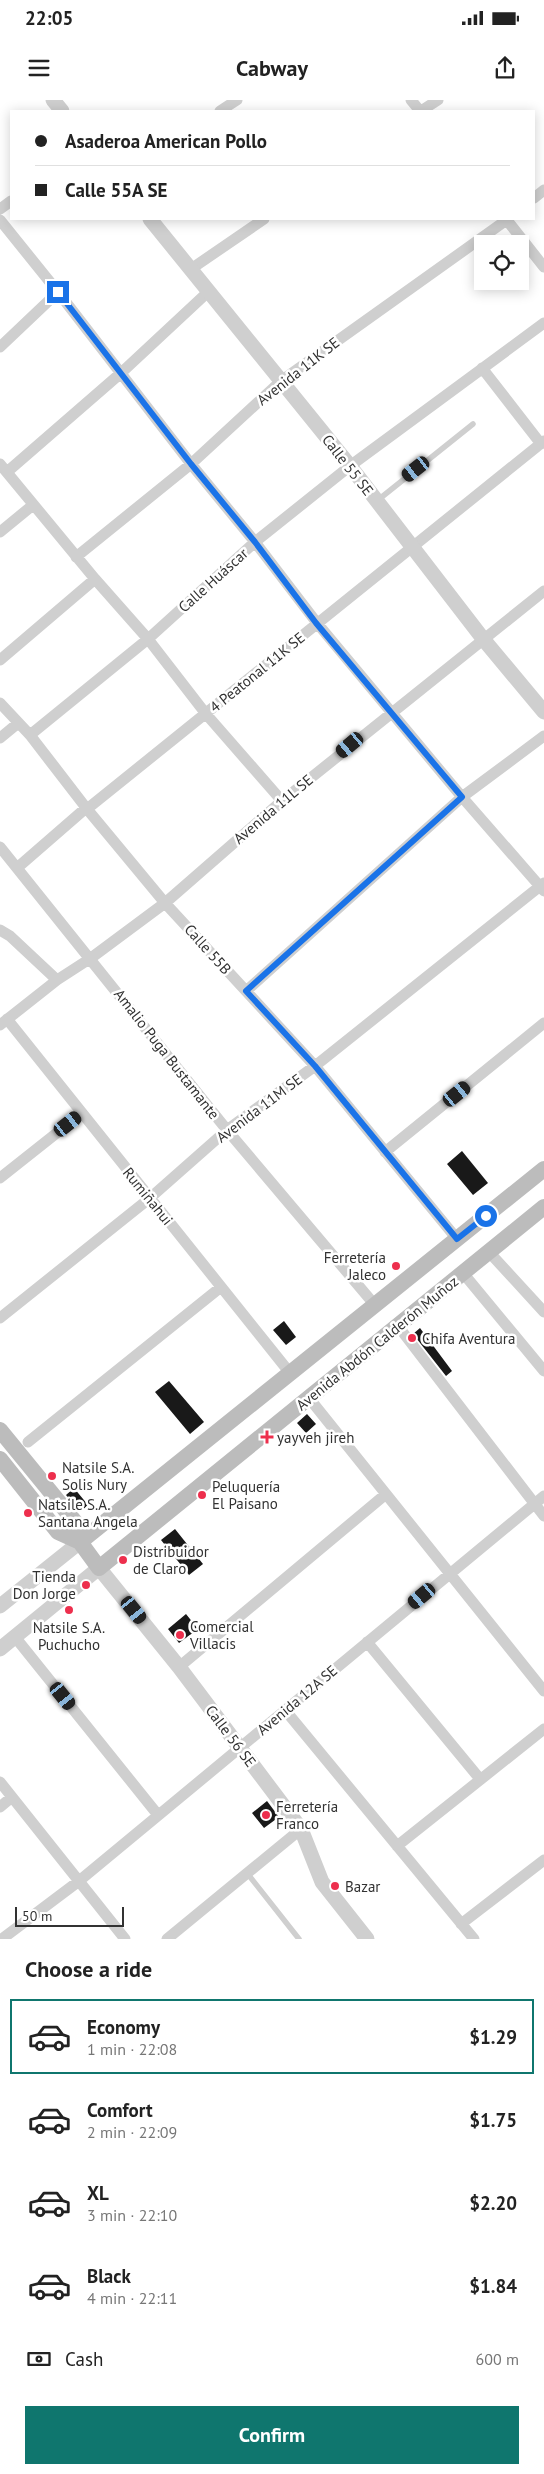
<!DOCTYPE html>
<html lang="en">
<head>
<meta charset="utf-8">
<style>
  :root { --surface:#fff; --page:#f6f6f6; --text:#222; --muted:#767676; --line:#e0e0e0; --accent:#0f766e }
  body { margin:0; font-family:"PT Sans",sans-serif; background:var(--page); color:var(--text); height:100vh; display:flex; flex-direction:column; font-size:19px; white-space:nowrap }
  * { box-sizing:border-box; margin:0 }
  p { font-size:16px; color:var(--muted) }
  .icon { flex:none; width:28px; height:28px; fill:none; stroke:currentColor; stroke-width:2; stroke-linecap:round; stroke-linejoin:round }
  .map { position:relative; height:1839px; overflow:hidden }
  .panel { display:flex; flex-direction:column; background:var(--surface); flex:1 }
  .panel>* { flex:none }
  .guide { position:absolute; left:10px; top:10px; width:525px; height:110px; border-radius:0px; box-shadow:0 2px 12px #0003; display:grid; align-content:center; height:110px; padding:0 25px; background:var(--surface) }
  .tools { position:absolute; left:474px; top:135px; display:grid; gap:10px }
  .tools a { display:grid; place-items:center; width:55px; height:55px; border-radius:0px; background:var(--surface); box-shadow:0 2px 12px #0003; font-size:25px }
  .scale { position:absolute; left:15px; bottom:12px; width:109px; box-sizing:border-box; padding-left:5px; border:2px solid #323232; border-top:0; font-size:14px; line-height:18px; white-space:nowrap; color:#323232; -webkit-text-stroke:4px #fff; paint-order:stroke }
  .end { position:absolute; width:22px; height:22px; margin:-11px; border:6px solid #1a73e8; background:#fff; box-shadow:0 0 0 2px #fff }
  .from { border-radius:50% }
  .car { position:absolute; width:15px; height:30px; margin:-15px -8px; border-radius:6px; box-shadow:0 0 4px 1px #0007; background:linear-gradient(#222 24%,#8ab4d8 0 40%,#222 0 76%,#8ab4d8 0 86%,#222 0) }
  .guide b { display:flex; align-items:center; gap:18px; height:48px; font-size:19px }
  .guide b+b { border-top:1px solid var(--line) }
  .guide i { width:12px; height:12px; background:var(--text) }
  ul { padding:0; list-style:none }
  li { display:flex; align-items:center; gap:15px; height:75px; margin:0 10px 8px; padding:0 15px; border:2px solid transparent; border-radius:0px }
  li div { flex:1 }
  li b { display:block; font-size:19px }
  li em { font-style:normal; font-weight:600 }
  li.selected { border-color:var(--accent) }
  li>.icon { width:45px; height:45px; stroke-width:1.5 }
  h2 { padding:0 25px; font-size:22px; line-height:60px }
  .pay { display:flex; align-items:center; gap:12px; height:55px; padding:0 25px; font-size:19px }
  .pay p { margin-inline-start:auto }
  .action { display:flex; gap:10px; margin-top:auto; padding:10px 25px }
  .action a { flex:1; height:58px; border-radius:0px; background:var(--accent); color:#fff; font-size:20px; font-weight:600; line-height:58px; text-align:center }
  .status { display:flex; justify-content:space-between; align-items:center; height:35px; padding:0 25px; background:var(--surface); direction:ltr }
  .status svg { height:14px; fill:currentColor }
  header { display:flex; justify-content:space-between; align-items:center; height:65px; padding:0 25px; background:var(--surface); font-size:22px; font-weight:600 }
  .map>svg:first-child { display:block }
  .building { fill:#191919 }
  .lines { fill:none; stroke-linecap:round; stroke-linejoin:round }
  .service { stroke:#cfcfcf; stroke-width:5.5 }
  .minor { stroke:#cfcfcf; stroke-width:11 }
  .tertiary { stroke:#cfcfcf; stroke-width:15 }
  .secondary { stroke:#bcbcbc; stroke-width:16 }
  .route { stroke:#1a73e8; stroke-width:6 }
  .poi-dot { fill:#ed2f4d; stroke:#fff; stroke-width:2 }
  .labels { text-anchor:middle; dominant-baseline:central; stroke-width:5; stroke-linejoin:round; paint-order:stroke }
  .street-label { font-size:15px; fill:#323232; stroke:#fff }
  .poi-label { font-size:15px; fill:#323232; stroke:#fff; text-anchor:start }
</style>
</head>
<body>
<div class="status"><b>22:05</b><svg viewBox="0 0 49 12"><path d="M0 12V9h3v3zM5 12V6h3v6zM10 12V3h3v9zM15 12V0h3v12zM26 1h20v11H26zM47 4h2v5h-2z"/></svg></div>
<header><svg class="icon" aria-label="menu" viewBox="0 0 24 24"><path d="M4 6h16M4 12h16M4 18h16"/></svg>Cabway<svg class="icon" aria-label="share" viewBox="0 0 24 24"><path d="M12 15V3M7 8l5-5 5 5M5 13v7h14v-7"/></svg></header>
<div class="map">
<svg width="544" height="1839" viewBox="0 0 544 1839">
  <rect width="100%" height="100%" fill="#fff"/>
  <path class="building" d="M462,1051l26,32 -15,12 -26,-31z
    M284,1221l12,16 -10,8 -13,-15z
    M420,1228l32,43 -6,5 -33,-42z
    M169,1281l35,41 -14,12 -35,-42z
    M307,1314l9,10 -10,9 -9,-10z
    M74,1388l14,17 -8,7 -14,-17z
    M175,1429l28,35 -14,11 -28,-35z
    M186,1514l12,15 -19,14 -11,-14z
    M267,1701l12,16 -15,11 -12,-15z"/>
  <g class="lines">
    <path class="service" d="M378,400l95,-76
      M247,1773l52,66"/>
    <path class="minor" d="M411,0l9,11
      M220,11l17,-11
      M421,11l17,-11
      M534,98l10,-8
      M0,109l11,-8
      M506,119l38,48
      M0,120l58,72 133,172 64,78 62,81 145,174 82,94
      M191,169l73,-50
      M0,247l58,-55
      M482,268l59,76
      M0,364l95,115 53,60 58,75 76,87
      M7,372l114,-99 88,-82
      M0,432l33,-27
      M76,457l115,-93 90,-83 227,-162
      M0,560l95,-81
      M0,603l30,32 57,74 78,94 150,163 142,173
      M30,635l118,-96 107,-97 95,-76 194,-143
      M0,638l17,-14
      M87,709l457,-368
      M0,747l227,283 147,174
      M17,768l69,-60
      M0,830l10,6 47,44
      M246,891l216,-194 82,-61
      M7,919l283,354
      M0,925l57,-45 34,-22 74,-55 117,-102 262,-210
      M385,1052l159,-129
      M0,1078l82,-65
      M489,1152l55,60
      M463,1173l81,98
      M0,1218l150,-120 77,-68 88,-64 229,-183
      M398,1226l146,190
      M309,1298l235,293
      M28,1342l193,-155
      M15,1537l143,178
      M367,1542l113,137
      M179,1567l207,-173
      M285,1610l189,229
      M0,1682l125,157
      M0,1707l12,-10
      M397,1746l147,-117
      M461,1824l83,-64
      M2,1839l77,-58 465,-385
      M167,1839l134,-110"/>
    <path class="tertiary" d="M53,0l9,11
      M150,119l200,247 134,174 60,72
      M0,1506l80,-64
      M0,1549l99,-81 80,99 122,162 21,53 45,57"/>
    <path class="secondary" d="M0,1330l76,93 4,19 19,26 445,-361
      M0,1359l58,73 22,10
      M80,1442l464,-373"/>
  </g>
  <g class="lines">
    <path class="route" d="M58,192l133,172 64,78 61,81 146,174 -216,194 69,75 142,173 29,-23"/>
  </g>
  <g class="poi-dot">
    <circle cx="396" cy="1166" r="5"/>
    <circle cx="412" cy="1238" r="5"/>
    <path d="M264.5 1329.5h5v5h5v5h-5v5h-5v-5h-5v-5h5z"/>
    <circle cx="52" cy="1376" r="5"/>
    <circle cx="202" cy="1395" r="5"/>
    <circle cx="28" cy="1413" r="5"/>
    <circle cx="123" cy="1460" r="5"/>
    <circle cx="86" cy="1485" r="5"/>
    <circle cx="69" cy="1510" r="5"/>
    <circle cx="180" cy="1535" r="5"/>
    <circle cx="266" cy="1715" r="5"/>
    <circle cx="335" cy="1786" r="5"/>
  </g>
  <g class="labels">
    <g class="street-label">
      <text transform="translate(298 271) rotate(-38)">Avenida 11K SE</text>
      <text transform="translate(348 365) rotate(52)">Calle 55 SE</text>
      <text transform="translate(213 480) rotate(-42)">Calle Huáscar</text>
      <text transform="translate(257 572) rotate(-39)">4 Peatonal 11K SE</text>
      <text transform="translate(273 709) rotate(-40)">Avenida 11L SE</text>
      <text transform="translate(208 849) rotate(48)">Calle 55B</text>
      <text transform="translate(167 954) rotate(52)">Amalio Puga Bustamante</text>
      <text transform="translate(259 1008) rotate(-37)">Avenida 11M SE</text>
      <text transform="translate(148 1096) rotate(51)">Rumiñahui</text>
      <text transform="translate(377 1243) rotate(-39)">Avenida Abdón Calderón Muñoz</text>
      <text transform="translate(297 1600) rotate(-40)">Avenida 12A SE</text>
      <text transform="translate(231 1636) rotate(53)">Calle 56 SE</text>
    </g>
    <g class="poi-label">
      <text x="386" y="1157" text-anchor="end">Ferretería<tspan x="386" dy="17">Jaleco</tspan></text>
      <text x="422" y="1238">Chifa Aventura</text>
      <text x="277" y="1337">yayveh jireh</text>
      <text x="62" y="1367">Natsile S.A.<tspan x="62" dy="17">Solis Nury</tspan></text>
      <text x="212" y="1386">Peluquería<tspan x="212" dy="17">El Paisano</tspan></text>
      <text x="38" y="1404">Natsile S.A.<tspan x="38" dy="17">Santana Angela</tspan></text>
      <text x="133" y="1451">Distribuidor<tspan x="133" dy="17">de Claro</tspan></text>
      <text x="76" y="1476" text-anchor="end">Tienda<tspan x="76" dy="17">Don Jorge</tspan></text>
      <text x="190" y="1526">Comercial<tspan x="190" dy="17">Villacis</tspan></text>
      <text x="69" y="1527" text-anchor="middle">Natsile S.A.<tspan x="69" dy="17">Puchucho</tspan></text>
      <text x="276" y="1706">Ferretería<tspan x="276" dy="17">Franco</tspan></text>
      <text x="345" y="1786">Bazar</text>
    </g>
  </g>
</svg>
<div class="tools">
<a><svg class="icon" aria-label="locate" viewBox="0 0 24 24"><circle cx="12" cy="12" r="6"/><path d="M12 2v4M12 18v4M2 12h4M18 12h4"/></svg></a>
</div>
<div class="scale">50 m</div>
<i class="end from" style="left:486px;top:1116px"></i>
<i class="end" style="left:58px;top:192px"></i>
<i class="car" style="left:416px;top:369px;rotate:232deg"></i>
<i class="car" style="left:350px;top:645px;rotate:230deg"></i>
<i class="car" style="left:457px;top:994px;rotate:51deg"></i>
<i class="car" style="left:68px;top:1024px;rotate:52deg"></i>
<i class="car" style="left:422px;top:1496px;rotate:230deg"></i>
<i class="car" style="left:134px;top:1510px;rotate:141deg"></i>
<i class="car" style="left:63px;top:1596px;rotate:141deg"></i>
<div class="guide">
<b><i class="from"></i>Asaderoa American Pollo</b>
<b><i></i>Calle 55A SE</b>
</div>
</div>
<section class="panel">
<h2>Choose a ride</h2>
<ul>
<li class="selected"><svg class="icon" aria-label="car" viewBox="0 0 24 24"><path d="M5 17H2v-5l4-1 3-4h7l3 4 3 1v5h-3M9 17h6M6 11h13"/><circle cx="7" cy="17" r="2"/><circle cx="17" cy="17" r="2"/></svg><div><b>Economy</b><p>1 min · 22:08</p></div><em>$1.29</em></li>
<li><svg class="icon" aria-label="car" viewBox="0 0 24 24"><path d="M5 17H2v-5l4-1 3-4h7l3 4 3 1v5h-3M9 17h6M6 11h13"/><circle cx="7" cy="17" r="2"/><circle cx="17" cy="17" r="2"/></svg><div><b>Comfort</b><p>2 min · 22:09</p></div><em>$1.75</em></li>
<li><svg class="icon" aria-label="car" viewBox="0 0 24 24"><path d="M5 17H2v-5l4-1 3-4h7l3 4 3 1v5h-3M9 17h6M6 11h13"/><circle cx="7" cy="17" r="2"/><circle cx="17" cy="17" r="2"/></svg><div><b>XL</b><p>3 min · 22:10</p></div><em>$2.20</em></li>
<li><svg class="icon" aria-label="car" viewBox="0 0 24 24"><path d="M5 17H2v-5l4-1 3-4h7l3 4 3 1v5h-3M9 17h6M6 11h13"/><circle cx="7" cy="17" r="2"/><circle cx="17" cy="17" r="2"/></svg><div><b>Black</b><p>4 min · 22:11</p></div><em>$1.84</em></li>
</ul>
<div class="pay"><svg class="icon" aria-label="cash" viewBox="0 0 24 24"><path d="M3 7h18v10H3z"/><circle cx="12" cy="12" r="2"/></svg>Cash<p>600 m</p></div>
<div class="action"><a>Confirm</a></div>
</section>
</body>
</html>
